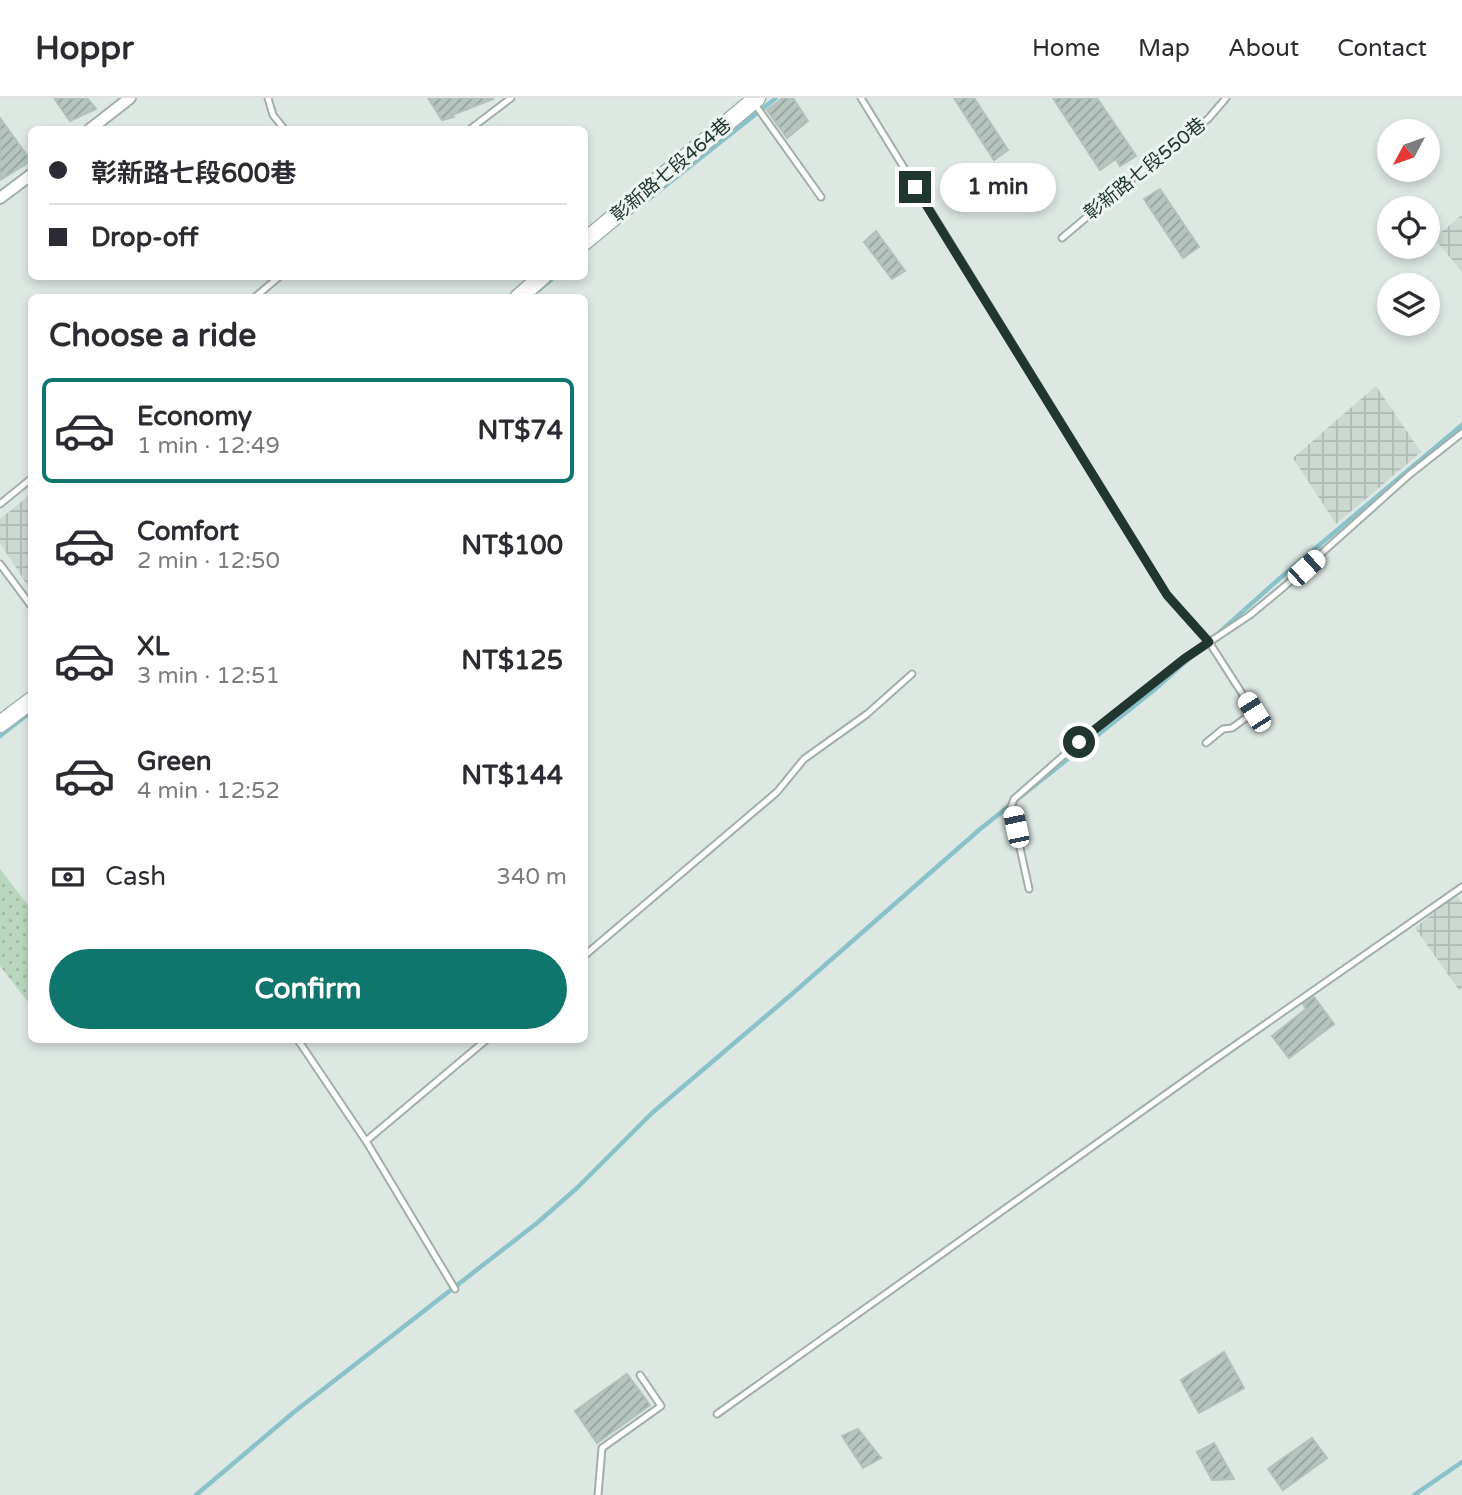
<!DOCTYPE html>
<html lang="en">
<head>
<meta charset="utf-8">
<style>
  :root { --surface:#fff; --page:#f7f7f7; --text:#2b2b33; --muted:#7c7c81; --line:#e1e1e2; --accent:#0f766e }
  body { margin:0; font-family:"Varela Round","Noto Sans TC",sans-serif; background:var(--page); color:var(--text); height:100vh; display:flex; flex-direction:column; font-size:26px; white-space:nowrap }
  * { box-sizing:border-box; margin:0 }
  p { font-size:23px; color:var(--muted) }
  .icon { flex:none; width:38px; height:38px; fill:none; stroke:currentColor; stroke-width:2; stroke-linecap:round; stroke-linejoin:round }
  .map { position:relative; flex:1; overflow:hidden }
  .side { position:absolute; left:28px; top:196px; width:560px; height:749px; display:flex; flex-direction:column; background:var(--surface); border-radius:10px; box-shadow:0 4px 10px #0003 }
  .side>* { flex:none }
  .guide { position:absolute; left:28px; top:28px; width:560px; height:154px; border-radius:10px; box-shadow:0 4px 10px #0003; display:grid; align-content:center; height:154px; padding:0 21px; background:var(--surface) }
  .needle { width:46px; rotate:229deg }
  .tools { position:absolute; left:1377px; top:21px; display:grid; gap:14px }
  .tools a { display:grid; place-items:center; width:63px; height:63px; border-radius:50%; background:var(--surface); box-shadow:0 4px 10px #0003; font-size:35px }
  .end { position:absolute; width:32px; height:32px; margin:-16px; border:9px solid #21362f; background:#fff; box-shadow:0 0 0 4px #fff }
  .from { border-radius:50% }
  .bubble { position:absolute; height:49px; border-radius:24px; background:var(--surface); box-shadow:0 4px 10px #0003; font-size:23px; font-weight:700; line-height:49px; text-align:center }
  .car { position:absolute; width:21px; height:42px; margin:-21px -10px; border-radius:9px; box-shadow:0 0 5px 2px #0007; background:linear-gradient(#fff 24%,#345 0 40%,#fff 0 76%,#345 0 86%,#fff 0) }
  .guide b { display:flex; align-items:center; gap:24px; height:66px; font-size:26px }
  .guide b+b { border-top:2px solid var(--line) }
  .guide i { width:18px; height:18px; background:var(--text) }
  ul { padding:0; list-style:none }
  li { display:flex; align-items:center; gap:21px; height:105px; margin:0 14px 10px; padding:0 7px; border:4px solid transparent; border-radius:10px }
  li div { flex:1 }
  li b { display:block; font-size:26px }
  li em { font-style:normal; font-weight:700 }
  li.active { border-color:var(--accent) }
  li>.icon { width:63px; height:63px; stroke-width:1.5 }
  h2 { padding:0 21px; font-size:32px; line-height:84px }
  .pay { display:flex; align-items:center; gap:18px; height:77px; padding:0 21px; font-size:26px }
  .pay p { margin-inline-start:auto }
  .primary-button { display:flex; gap:14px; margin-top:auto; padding:14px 21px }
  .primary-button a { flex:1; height:80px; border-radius:42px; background:var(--accent); color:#fff; font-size:28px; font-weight:700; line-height:80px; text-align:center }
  header { display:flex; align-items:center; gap:42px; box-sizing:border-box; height:98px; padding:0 35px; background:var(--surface); border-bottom:2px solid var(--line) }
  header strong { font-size:33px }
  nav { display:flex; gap:38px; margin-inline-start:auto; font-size:24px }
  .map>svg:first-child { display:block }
  .industrial { fill:url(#industrial-grid) }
  .grass { fill:url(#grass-dots) }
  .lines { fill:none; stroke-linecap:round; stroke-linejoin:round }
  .stream { stroke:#8ac2c9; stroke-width:4.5 }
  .building { fill:url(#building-hatch); stroke:#b1c1ba; stroke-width:2 }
  .lane-casing { stroke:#a2afa9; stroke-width:9 }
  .street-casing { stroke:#a2afa9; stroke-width:14 }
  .secondary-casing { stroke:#9eb3aa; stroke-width:19 }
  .lane { stroke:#fff; stroke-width:5 }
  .street { stroke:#fff; stroke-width:10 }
  .secondary { stroke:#fff; stroke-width:16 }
  .route { stroke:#21362f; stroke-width:9 }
  .labels { text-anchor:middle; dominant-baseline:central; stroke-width:6; stroke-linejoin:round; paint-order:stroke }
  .street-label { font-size:19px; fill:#21362f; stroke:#eef5f1 }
</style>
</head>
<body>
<header>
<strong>Hoppr</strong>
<nav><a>Home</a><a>Map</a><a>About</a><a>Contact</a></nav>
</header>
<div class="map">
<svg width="1462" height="1397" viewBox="0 0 1462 1397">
  <defs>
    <pattern id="industrial-grid" width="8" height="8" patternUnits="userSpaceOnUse" patternTransform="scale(1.75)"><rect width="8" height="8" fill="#ccd8d2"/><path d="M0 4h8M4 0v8" fill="none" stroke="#afbab5"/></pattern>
    <pattern id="grass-dots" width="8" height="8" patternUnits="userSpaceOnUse" patternTransform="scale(1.75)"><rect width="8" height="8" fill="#b9d7bf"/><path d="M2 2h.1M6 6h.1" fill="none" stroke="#9fb9a4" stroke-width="1.8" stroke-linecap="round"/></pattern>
    <pattern id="building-hatch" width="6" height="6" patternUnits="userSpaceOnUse" patternTransform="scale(1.75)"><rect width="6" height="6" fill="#b7c5bf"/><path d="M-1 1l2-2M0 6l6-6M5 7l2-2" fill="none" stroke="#94a19c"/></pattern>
  </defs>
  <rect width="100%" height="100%" fill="#dee8e3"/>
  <path class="industrial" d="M1462,117v57l-28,-34z
    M1376,288l45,66 -85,72 -43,-66z
    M31,396v97l-31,-48v-24z
    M1456,796l6,9v86l-3,1 -44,-62z"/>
  <path class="grass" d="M0,771l31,40v97l-31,-40z"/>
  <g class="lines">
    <path class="stream" d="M636,111l140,-111
      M539,192l16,-14
      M1213,540l66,-59 183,-154
      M0,638l32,-25
      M196,1397l98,-83 243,-189 40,-35 75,-75 140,-119 187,-164 175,-140 39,-35
      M1414,1397l48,-33"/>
  </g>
  <path class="building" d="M54,0h33l9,11 -26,12z
    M428,0h65v1l-41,16 2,2 -12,3z
    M783,0h10l15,23 -21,17 -20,-28z
    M954,0h20l34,52 -14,10z
    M1053,0h44l39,58 -16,10 -4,-7 -16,11z
    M0,20l31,43 -31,19z
    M1160,91l39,58 -16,11 -39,-59z
    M876,133l29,40 -13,8 -28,-37z
    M1314,899l20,27 -45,34 -17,-22 34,-27 -3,-5z
    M1224,1254l20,36 -45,25 -18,-33z
    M627,1276l23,31 -53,38 -22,-32z
    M858,1331l23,29 -18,10 -21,-32z
    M1312,1340l15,20 -44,32 -15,-21z
    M1214,1345l20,36 -22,1 -15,-28z"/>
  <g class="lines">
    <defs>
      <path id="lane" d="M268,0l5,17 12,15
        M861,0l306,497 42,47 45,70 -22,16 -9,1 -17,14
        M754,5l67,94
        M469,32l42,-32
        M1062,140l116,-98 30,-21 18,-21
        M254,200l26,-22
        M0,406l32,-26
        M0,466l32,43
        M1029,791l-18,-82 3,-8 65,-57 105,-83 66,-44 35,-29 124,-111 53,-42
        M584,858l193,-164 27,-33 63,-45 45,-40
        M298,942l68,101 89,148
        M366,1043l120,-101
        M717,1316l494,-352 251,-175
        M598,1397l4,-47 59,-42 -21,-31"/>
      <path id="street" d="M89,32l41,-32
        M0,100l32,-24"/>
      <path id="secondary" d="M584,144l173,-144
        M518,200l25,-22
        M0,626l32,-24"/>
    </defs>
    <use href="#lane" class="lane-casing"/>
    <use href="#street" class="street-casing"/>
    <use href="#secondary" class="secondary-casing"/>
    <use href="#lane" class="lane"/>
    <use href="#street" class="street"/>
    <use href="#secondary" class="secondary"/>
  </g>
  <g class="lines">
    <path class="route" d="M915,89l252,408 42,47 -25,17 -105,83"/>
  </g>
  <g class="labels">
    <g class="street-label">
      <text transform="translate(1145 71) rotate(-39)">彰新路七段550巷</text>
      <text transform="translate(671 72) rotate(-40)">彰新路七段464巷</text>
    </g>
  </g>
</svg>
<div class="tools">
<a><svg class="needle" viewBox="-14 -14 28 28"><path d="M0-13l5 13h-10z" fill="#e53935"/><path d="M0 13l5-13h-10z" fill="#7c7c81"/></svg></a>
<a><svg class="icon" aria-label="locate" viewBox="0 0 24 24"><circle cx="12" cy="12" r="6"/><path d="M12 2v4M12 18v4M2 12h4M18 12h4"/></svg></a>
<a><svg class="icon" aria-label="layers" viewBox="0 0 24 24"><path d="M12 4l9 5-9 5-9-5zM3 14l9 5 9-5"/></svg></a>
</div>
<i class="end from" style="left:1079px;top:644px"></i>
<i class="end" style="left:915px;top:89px"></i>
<div class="bubble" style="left:940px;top:65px;width:116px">1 min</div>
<i class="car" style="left:1306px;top:470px;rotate:48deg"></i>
<i class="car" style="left:1254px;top:614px;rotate:328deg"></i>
<i class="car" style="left:1016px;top:729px;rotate:348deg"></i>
<div class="guide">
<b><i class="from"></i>彰新路七段600巷</b>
<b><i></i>Drop-off</b>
</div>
<section class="side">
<h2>Choose a ride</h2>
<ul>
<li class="active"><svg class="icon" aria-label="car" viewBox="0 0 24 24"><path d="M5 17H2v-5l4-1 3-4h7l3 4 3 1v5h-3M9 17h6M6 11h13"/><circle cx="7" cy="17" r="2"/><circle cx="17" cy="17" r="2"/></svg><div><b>Economy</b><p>1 min · 12:49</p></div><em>NT$74</em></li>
<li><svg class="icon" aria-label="car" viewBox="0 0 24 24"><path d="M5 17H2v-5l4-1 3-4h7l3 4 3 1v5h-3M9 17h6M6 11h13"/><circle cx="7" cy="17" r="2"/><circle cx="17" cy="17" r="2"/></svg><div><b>Comfort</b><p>2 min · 12:50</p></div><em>NT$100</em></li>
<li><svg class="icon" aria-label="car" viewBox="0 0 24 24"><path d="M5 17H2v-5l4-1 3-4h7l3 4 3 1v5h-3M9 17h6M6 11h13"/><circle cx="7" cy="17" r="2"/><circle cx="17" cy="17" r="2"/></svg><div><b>XL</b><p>3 min · 12:51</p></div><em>NT$125</em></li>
<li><svg class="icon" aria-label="car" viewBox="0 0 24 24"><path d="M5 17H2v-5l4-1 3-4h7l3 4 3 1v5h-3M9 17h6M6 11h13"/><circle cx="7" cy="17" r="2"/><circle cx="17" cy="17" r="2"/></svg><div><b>Green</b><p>4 min · 12:52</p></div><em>NT$144</em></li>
</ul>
<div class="pay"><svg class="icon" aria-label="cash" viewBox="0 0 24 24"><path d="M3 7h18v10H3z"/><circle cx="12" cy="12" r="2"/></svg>Cash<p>340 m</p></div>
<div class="primary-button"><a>Confirm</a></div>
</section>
</div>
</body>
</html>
